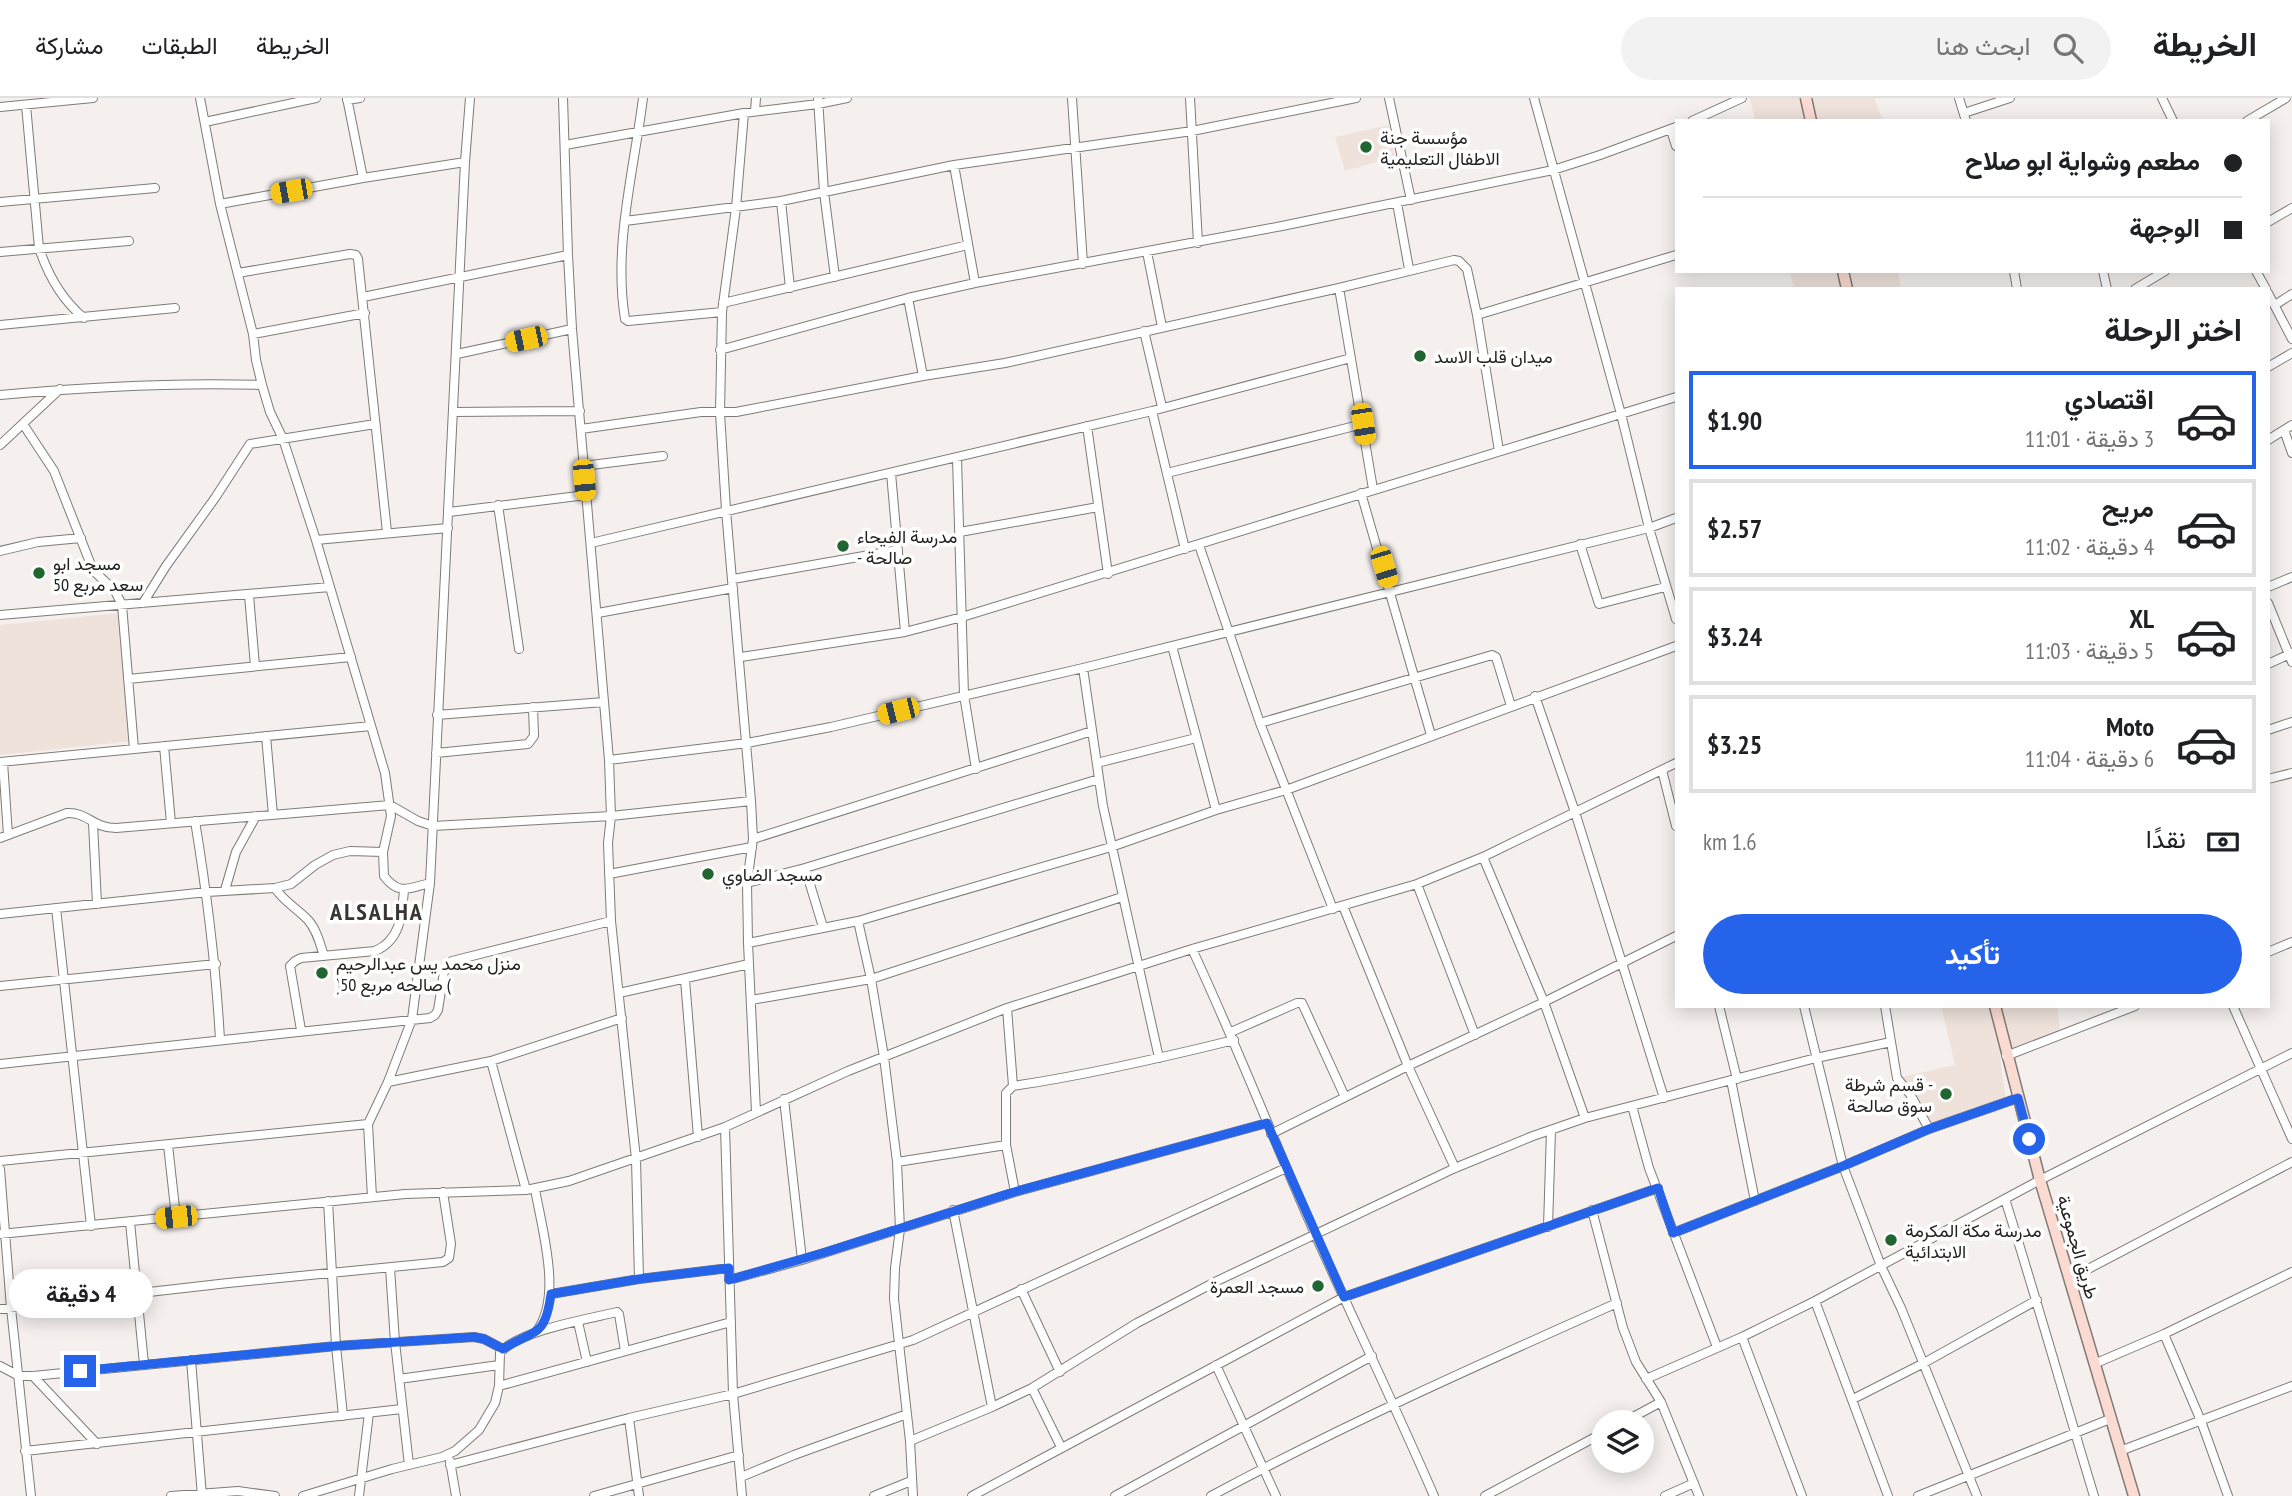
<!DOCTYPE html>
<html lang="ar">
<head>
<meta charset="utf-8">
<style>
  :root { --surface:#fff; --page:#f2f2f2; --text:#202124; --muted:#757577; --line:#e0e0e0; --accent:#2563eb }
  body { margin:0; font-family:"PT Sans Narrow",Vazirmatn,sans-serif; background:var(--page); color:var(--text); direction:rtl; height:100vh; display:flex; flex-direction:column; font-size:26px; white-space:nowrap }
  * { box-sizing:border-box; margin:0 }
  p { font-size:23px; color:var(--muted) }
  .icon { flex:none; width:38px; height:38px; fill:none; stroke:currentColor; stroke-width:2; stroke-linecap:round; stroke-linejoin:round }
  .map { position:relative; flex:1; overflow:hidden; direction:ltr }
  .panel { position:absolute; left:1675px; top:189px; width:595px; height:721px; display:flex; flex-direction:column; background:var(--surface); border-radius:0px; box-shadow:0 4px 18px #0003; direction:rtl }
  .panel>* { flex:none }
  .top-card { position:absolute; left:1675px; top:21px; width:595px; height:154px; border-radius:0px; box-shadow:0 4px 18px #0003; direction:rtl; display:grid; align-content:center; height:154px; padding:0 28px; background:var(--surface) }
  .controls { position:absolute; left:1591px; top:1312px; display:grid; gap:14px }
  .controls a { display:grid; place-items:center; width:63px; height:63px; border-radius:50%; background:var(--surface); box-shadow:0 4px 18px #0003; font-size:35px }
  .end { position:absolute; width:32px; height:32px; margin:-16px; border:9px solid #2563eb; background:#fff; box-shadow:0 0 0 4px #fff }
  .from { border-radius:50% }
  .bubble { position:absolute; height:49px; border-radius:24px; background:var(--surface); box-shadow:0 4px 18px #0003; font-size:23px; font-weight:700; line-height:49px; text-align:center; direction:rtl }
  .car { position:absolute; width:21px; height:42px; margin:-21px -10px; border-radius:9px; box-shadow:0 0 5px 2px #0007; background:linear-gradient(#f5c518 24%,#345 0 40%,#f5c518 0 76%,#345 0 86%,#f5c518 0) }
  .top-card b { display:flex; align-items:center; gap:24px; height:66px; font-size:26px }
  .top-card b+b { border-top:2px solid var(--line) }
  .top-card i { width:18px; height:18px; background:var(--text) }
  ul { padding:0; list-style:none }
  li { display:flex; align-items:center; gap:21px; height:98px; margin:0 14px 10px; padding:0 14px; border:4px solid var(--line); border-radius:0px }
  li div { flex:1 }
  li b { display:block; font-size:26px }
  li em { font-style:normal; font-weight:700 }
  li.selected { border-color:var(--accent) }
  li>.icon { width:63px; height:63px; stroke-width:1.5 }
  h2 { padding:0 28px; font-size:32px; line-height:84px }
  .pay { display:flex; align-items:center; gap:18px; height:77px; padding:0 28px; font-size:26px }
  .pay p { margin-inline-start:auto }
  .primary-button { display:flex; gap:14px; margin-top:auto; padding:14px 28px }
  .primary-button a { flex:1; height:80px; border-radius:42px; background:var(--accent); color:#fff; font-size:28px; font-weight:700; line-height:80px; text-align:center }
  header { display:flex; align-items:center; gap:42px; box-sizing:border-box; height:98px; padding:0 35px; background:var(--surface); border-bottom:2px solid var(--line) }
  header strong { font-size:33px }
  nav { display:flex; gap:38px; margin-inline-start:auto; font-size:24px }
  .search { width:490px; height:63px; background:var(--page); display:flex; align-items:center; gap:18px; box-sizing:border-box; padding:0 24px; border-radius:38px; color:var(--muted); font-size:26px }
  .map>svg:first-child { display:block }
  .built { fill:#eee2db }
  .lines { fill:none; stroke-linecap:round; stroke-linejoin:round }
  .street-casing { stroke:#7f7b78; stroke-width:10 }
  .secondary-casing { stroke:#7f7b78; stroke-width:13 }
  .street { stroke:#fff; stroke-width:8 }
  .secondary { stroke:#fbdad2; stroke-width:10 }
  .route { stroke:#2563eb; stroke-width:9 }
  .poi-dot { fill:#216531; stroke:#fff; stroke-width:2.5 }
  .labels { text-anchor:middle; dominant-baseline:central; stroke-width:7; stroke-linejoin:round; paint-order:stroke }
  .poi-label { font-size:18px; fill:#252322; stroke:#fff; text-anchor:start }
  .street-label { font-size:18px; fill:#252322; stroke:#fff }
  .district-label { font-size:24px; font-weight:bold; letter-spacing:2px; fill:#383533; stroke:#fff }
</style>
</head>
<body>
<header>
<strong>الخريطة</strong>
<div class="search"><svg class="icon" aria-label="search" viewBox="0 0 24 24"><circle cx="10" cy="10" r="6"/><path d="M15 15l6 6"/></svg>ابحث هنا</div>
<nav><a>الخريطة</a><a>الطبقات</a><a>مشاركة</a></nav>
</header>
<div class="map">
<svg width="2292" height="1398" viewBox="0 0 2292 1398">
  <rect width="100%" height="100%" fill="#f5f0ed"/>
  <path class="built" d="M1750,0h124l9,23h-128z
    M1389,27l6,32 -50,14 -10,-34z
    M1790,173h108l3,18h-107z
    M120,515l13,128 -133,14v-130z
    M1941,908h116l3,22 -8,7 -12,3 -40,19 6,45 -77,27 -32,-51 58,-13z"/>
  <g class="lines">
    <defs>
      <path id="street" d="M200,0l20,106 33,130 3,26 6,25 8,27 13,27 33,101 69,233 6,43 -8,36 1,24c15,20 25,12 46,7
        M347,0l16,80
        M563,0l5,157 4,74 37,431 2,56 -3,27 3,78 25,238 3,120
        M643,0c-9,72 -30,148 -18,221l3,2 94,-9
        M818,0l6,94 11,85
        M1072,0l11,166
        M1190,0l8,145
        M1389,0l22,102
        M1534,0l87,316 28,114 27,91
        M1959,0l7,23
        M2162,0l11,23
        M347,2l13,-2
        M26,7l13,143c9,27 23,52 45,70
        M0,9l93,-9
        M755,13l1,-13
        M744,15l-8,95 -14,104 -2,101 6,97 25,291 2,38 -6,44 1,60 8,169
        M1964,15l46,-15
        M1692,23l50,-23
        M2247,23l39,-23
        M205,24l111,-24
        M1671,32l5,16
        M565,47l179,-32 74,-9 29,-6
        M954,67l21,118
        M781,103l9,87
        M0,104l155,-14
        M1397,105l12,66
        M220,106l143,-26 102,-16
        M625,123l156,-20 173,-36 238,-34 164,-33
        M2268,124l24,-14
        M0,154l129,-11
        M1147,154l15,75
        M2014,173l3,18
        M2103,173l4,18
        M2256,173l10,18
        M238,175l112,-19 6,1 2,4 29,273
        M1339,190l34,201
        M2135,191l30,-18
        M2268,195l24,46
        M363,199l205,-42
        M908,200l15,78
        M723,205l245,-58
        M2275,207l17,-11
        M1477,217l199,-60
        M0,227l175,-17
        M1144,233l18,76
        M253,236l112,-21
        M720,252l188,-52 67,-15 307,-57 271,-56 47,-15 76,-28
        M457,256l115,-25
        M2268,269l24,-14
        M0,297c87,-8 174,-13 262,-10
        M1152,313l33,138
        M454,314l126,-1
        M23,326l31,47 37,94 5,8 19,18 7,14 12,144
        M1087,328l21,148
        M581,331l120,-17h35l187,-36 82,-13 334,-75 115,-28 5,1 8,8 10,46 22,136
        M2284,332l8,23
        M2268,342l24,-15
        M0,347l60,-56
        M957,360l7,237 12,74
        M583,368l80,-10
        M891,375l14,159
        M1167,375l196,-49
        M1361,395l70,242
        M498,407l21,144
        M449,414l137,-17
        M960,434l138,-25
        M316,442l132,-12
        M591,445l561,-132 199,-53
        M1580,446l19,60 66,-17
        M1199,447l61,178 73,186
        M0,453l38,-9 43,-4
        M733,481l165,-29
        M2268,489l24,-10
        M249,497l6,71
        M143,505l23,-37 49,-68 35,-54 125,-20
        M2268,505l24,59
        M598,515l135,-25
        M0,517l330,-28
        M1172,548l44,164
        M741,559l164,-25 57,-15 714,-220
        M2268,566l24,-11
        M1083,570l20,138 56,252
        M128,581l223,-22
        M1535,598l40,116 89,286
        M437,617l167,-13
        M1260,625l232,-68 4,2 15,49
        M2268,632l24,-8
        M266,638l7,79
        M164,648l7,77
        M436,655l92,-9 6,-8 -1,-29
        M609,662l138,-17 84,-16 252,-59 566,-140 27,-10
        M0,664l371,-36
        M3,664l5,73
        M1097,665l99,-25
        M1662,672l14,56
        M2268,681l24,-6
        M195,723c12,73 21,145 25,219
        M93,725l4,81
        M0,740l67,-25c20,-1 26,15 49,15l274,-23 28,16 15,5 178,-10 140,-15
        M753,741l339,-108
        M1483,759l61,145 41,116
        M805,770l18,59
        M609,776l143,-27
        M747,785l58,-15 294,-89
        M1417,786l58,151
        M275,790c10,15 22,20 33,32 9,10 12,24 16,36
        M225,792l11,-38 20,-36
        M1343,808l65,160 47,102
        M56,810l35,318
        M0,816l207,-22 68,-4 16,-4 24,-19 18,-10 17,-4 33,1
        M858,823l13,58 13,78 13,105 3,67 -5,39 -1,31 16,142 3,55
        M748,845l110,-22 253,-74 105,-37 70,-20 390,-144
        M1192,851c44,94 81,190 123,285 39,87 81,174 119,262
        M2268,854l24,-10
        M685,882l13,157
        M0,888l216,-22
        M619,895l130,-29
        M751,902l120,-21 251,-82
        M1719,908l18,73
        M1804,908l39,160 38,100 20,42 76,188
        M1885,908l12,72 13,16 19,35
        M2233,908l59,133
        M1007,910l6,78 -7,7v52l9,47
        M301,932l-11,-64 5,-5 6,-3 74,-7c26,-11 27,-37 29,-61
        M1231,934l66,-29h5l43,94
        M2006,958l129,-50
        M491,963l35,129
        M0,966l430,-46 5,-3 3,-5 6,-38 8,-11 159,-40
        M1731,982l24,121
        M388,984l103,-21 131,-43
        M1013,988c75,-11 148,-28 221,-46
        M784,1001l18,161
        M1632,1008l17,62 68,179
        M725,1029l8,267 9,102
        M1271,1036l137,-68 136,-64 132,-66
        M168,1047l8,72
        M0,1063l368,-37
        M897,1064l109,-17
        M0,1071l11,139 20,188
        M535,1091c7,41 28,109 1,143
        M372,1099l-4,-73 20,-42 24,-63 18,-136 35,-721 5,-64
        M2005,1101c31,98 59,198 89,297
        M328,1103l8,145 7,70
        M953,1112l39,197
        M1592,1112l31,118 13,34 25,40 38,94
        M130,1124l14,142
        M1548,1129l3,-97
        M1673,1135l170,-67 86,-37 89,-31
        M0,1136l405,-40 121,-4 43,-9 156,-54 123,-56 159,-63 185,-59 225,-65 66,-27 193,-94
        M390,1170l5,74 14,123
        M2069,1181l223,-117
        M729,1182l73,-20 213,-68 252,-69
        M1021,1191l39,83
        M551,1196l88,-15 90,-11
        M1815,1203l73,195
        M0,1211l228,-26 215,-21 6,-4 2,-14 -8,-52
        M578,1224l9,40
        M2164,1236l37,87 27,75
        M1742,1239l60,159
        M191,1262l11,136
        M2094,1266l70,-30 128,-62
        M1216,1267l60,131
        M0,1268l19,10h14l303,-30 138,-9 10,2 19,10
        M33,1278l64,68
        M399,1281l100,-14
        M1646,1281l96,-42 73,-36 225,-121 252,-127
        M499,1288l232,-64
        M1032,1290l29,59
        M1853,1301l69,-35 115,-64
        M629,1320l10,78
        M1622,1325l39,-21
        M910,1343l82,-34 40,-19 105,-65 80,-42 238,-113 78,-32 52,-18 231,-60 75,-16
        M25,1353l377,-42
        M2120,1353l172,-65
        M450,1363l6,35
        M450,1367l179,-47 104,-24 180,-54 373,-172
        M741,1379l53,-22 113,-41
        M171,1398l67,-5 37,5
        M303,1398l89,-27 50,-12 13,-6 24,-21 16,-27 4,-17 1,-33c17,-22 88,-34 117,-41l2,2 6,37
        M359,1398l10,-83
        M594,1398l145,-41
        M874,1398l37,-15
        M972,1398l372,-199 314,-109
        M1115,1398l257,-140
        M1211,1398c132,-71 269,-132 406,-193
        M1485,1398l118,-63
        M1665,1398l29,-13
        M1918,1398l192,-77"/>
      <path id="secondary" d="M1806,0l5,23
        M1843,173l4,18
        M1995,908l45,174 94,316"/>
    </defs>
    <use href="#street" class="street-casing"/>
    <use href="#secondary" class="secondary-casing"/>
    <use href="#street" class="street"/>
    <use href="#secondary" class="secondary"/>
  </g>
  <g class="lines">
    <path class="route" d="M80,1273l256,-25 138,-9 10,2 19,10c31,-20 42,-10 48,-55l88,-15 90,-11v12l97,-28 188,-60 253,-69 77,174 314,-109 15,45 170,-67 86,-37 89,-31 11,41"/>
  </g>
  <g class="poi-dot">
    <circle cx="1366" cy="49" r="7"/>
    <circle cx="1420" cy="258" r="7"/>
    <circle cx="843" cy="448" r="7"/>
    <circle cx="39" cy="475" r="7"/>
    <circle cx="708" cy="776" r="7"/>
    <circle cx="322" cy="875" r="7"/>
    <circle cx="1946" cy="996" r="7"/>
    <circle cx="1891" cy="1142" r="7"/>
    <circle cx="1318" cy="1188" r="7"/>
  </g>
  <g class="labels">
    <g class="poi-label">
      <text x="1380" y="39">مؤسسة جنة<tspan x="1380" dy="21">الاطفال التعليمية</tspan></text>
      <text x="1434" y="258">ميدان قلب الاسد</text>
      <text x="857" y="438">مدرسة الفيحاء<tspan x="857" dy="21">- صالحة</tspan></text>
      <text x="53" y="465">مسجد ابو<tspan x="53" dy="21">سعد مربع 50</tspan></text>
      <text x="722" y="776">مسجد الضاوي</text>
      <text x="336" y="865">منزل محمد يس عبدالرحيم<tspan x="336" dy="21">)صالحه مربع 50 (</tspan></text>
      <text x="1932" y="986" text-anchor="end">قسم شرطة -<tspan x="1932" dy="21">سوق صالحة</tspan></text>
      <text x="1905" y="1132">مدرسة مكة المكرمة<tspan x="1905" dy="21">الابتدائية</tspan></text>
      <text x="1304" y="1188" text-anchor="end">مسجد العمرة</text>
    </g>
    <g class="street-label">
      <text transform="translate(2078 1149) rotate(74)">طريق الجموعية</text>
    </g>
    <g class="district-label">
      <text x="377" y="813">ALSALHA</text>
    </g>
  </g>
</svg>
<div class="controls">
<a><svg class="icon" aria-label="layers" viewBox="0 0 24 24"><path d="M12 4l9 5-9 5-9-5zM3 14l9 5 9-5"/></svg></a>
</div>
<i class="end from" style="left:2029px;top:1041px"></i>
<i class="end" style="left:80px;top:1273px"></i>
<div class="bubble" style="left:9px;top:1171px;width:144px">4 دقيقة</div>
<i class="car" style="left:291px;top:93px;rotate:260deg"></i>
<i class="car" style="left:526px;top:241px;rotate:258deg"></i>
<i class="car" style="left:1363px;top:326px;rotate:171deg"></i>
<i class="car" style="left:584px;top:382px;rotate:175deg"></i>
<i class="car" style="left:1384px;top:469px;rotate:163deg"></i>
<i class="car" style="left:898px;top:613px;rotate:256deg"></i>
<i class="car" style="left:176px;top:1119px;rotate:264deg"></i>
<div class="top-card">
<b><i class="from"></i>مطعم وشواية ابو صلاح</b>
<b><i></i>الوجهة</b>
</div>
<section class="panel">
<h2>اختر الرحلة</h2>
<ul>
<li class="selected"><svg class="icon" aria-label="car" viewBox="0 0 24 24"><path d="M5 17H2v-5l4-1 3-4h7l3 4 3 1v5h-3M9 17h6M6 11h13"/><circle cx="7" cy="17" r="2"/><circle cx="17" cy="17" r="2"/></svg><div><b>اقتصادي</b><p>3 دقيقة · 11:01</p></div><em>$1.90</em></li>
<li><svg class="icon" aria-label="car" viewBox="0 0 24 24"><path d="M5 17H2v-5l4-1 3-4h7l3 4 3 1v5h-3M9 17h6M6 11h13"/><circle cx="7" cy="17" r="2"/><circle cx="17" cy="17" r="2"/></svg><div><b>مريح</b><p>4 دقيقة · 11:02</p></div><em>$2.57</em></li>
<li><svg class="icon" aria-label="car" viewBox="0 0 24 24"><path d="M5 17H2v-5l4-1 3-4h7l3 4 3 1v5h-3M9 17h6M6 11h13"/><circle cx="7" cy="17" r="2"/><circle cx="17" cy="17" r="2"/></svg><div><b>XL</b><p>5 دقيقة · 11:03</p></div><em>$3.24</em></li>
<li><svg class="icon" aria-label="car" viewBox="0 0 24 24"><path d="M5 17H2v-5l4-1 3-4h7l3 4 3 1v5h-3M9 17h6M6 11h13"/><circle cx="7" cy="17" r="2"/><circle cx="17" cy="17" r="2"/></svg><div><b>Moto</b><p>6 دقيقة · 11:04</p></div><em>$3.25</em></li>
</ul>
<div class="pay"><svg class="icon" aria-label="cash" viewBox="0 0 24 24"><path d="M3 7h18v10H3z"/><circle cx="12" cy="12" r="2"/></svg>نقدًا<p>1.6 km</p></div>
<div class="primary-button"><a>تأكيد</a></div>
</section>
</div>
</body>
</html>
